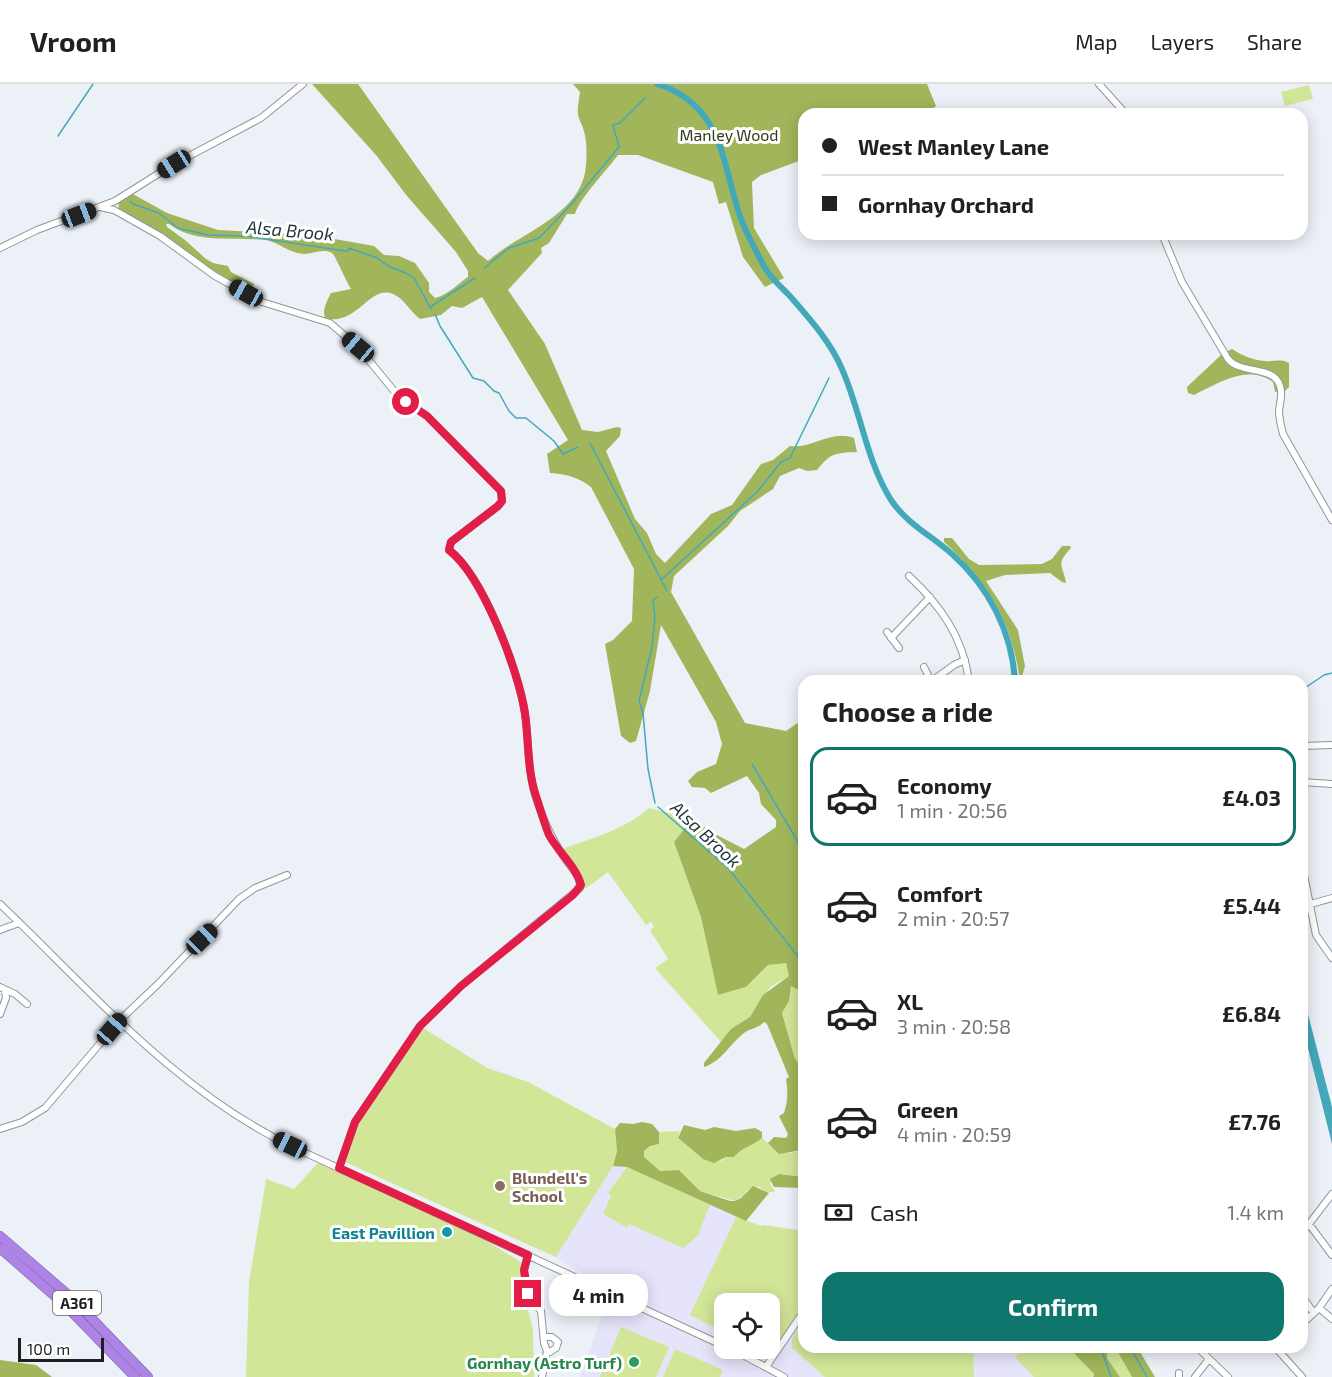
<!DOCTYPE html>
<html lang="en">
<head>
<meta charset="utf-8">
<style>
  :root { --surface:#fff; --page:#f6f6f6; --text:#202124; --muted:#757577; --line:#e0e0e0; --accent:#0f766e }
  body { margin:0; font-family:"Exo 2",sans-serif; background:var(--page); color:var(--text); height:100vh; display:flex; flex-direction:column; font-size:22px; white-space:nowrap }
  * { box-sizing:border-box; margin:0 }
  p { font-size:20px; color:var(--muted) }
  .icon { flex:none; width:33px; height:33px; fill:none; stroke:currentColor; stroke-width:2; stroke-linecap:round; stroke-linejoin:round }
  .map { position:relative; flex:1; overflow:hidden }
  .drawer { position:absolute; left:798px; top:591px; width:510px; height:678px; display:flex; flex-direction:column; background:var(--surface); border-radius:18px; box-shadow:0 3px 15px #0003 }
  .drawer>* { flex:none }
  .hud { position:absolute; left:798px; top:24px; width:510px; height:132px; border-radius:18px; box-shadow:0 3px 15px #0003; display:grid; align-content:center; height:132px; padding:0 24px; background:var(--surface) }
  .buttons { position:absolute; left:714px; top:1209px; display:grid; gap:12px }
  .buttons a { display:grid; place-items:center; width:66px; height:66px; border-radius:12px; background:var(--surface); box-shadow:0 3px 15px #0003; font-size:30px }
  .scale { position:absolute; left:18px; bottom:15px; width:86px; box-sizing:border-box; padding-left:6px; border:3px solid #1e1f21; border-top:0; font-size:16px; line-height:21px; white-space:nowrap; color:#1e1f21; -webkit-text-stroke:4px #fff; paint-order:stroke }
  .end { position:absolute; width:27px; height:27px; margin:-14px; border:8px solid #e11d48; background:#fff; box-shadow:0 0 0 3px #fff }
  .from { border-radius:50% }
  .bubble { position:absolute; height:42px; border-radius:18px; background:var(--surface); box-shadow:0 3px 15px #0003; font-size:20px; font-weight:700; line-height:42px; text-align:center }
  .car { position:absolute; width:18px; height:36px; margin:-18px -9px; border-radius:8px; box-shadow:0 0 4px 2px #0007; background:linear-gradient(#222 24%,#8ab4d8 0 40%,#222 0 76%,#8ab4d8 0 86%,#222 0) }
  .hud b { display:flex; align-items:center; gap:21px; height:57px; font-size:22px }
  .hud b+b { border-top:2px solid var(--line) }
  .hud i { width:15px; height:15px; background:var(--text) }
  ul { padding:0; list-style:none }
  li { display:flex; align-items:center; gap:18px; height:99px; margin:0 12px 9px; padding:0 12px; border:3px solid transparent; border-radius:18px }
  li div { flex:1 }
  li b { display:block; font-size:22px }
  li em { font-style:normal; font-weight:700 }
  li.selected { border-color:var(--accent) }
  li>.icon { width:54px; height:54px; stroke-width:1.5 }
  h2 { padding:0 24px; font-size:27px; line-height:72px }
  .pay { display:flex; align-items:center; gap:15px; height:66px; padding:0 24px; font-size:22px }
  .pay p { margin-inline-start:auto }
  .primary-button { display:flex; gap:12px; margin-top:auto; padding:12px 24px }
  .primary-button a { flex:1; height:69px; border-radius:18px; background:var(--accent); color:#fff; font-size:24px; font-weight:700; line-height:69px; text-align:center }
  header { display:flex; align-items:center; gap:36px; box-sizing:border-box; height:84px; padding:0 30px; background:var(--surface); border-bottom:2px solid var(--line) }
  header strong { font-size:28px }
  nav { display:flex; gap:33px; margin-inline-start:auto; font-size:21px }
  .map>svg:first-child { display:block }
  .education { fill:#e6e4fa; fill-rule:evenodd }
  .green { fill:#d2e698 }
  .forest { fill:#a1b65b }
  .water { fill:#44a8bb }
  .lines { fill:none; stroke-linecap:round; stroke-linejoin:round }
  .stream { stroke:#44a8bb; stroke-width:1.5 }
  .canal { stroke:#44a8bb; stroke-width:6 }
  .minor-casing { stroke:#92969b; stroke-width:8 }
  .highway-casing { stroke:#7b61a1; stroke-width:10 }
  .minor { stroke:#fff; stroke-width:6 }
  .highway { stroke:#ad84e6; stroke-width:9 }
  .route { stroke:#e11d48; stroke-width:8 }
  .education-dot { fill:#8d6e63; stroke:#fff; stroke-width:2 }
  .culture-dot { fill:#0f9aa8; stroke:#fff; stroke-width:2 }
  .leisure-dot { fill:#2e9e5b; stroke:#fff; stroke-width:2 }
  .labels { text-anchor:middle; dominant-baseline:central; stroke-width:6; stroke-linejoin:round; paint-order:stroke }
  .shield { fill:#fff; stroke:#626264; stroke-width:1.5 }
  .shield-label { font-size:15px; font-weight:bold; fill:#1e1f21 }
  .park-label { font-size:16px; fill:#343c16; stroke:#fff }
  .education-label { font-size:16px; font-weight:bold; fill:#785e54; stroke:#fff; text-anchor:start }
  .culture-label { font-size:16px; font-weight:bold; fill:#0d838f; stroke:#fff; text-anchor:end }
  .leisure-label { font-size:16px; font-weight:bold; fill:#27864d; stroke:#fff; text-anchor:end }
  .water-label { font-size:18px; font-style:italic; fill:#1e3439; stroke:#fff }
</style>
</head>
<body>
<header>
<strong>Vroom</strong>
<nav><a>Map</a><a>Layers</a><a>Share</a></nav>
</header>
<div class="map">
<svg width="1332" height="1293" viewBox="0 0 1332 1293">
  <rect width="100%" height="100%" fill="#ecf1f7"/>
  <path class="education" d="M423,944l64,40 41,14 87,47 13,32 108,56 25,9 2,-1 41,6v116h275l30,30h-529l28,-78 7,-10 -37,-18 -22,-14 -211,-95zM724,1220h46v44h-46z"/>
  <path class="green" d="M1309,1l4,14 -28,7 -4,-14z
    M649,724l43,11 -18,23 27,75 17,78 28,-8 22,-22 18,-3 3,14 -19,11 -20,30 -19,12 -9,14 -67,-75 13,-9 -18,-29 4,-3 -3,-5 -5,3 -38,-53 -23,17 -23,-40c31,-11 61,-19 87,-41z
    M804,899v86l-9,-10 -13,-46 7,-12 2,-16 8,5z
    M423,944l64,40 41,14 87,47 2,22 -4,15 -57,91 -211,-95 13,-41z
    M680,1047l-2,7 20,17 23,6 5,-4h8c8,-10 19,-11 28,-19 15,13 20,19 40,12l2,27 -21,-3 -13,9 5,9h-8l-8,-5 -12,3 -3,5 -9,6 -35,-10 -21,-21 -19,1 -16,-14v-6l6,-5 9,-2v-12z
    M318,1079l159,72 44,27 -1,17 13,50 1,48h-288l3,-94 17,-104 28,10z
    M627,1083l83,38 -11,27 1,2 -17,14 -54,-24 -2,4 -24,-14 8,-18 -3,-3z
    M736,1133l25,9 2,-1 41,6v75l-24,39 -10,6 -11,-2 11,-1v-44h-46v28l-34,-17z
    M804,1236v27h166l3,2 1,28h-149l-33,-29v-9z
    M621,1243l48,20 -13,30h-56z
    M1026,1263h42l26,27 -3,3h-57l-19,-20z
    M1108,1263h7l17,30h-12l-13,-19z
    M675,1265l48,21 -3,7h-57z"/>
  <path class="forest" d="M312,0h46l120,169 10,8c32,-29 95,-46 98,-96 1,-12 1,-26 -3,-37 -1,-4 -4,-8 -5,-13 -1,-7 1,-15 2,-23l-7,-8h354l9,22 -10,8h-122v45l-43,16 -9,7 2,46 30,50 -19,9 -22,-30 -17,-55 -7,2 -6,-22 -75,-27h-20c-11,15 -39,44 -43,59h-8l-18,29 -8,5 1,5 -34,37 37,54 37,86 16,2 19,-5 4,1 -1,8 -14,15 29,68 12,14 9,21 9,9 46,-49 21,-9 29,-41 12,-4 17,-14c22,3 42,-17 64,-8l3,14c-23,1 -26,1 -40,18l-10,1 -8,-3 -19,8 -7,13 -33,22 -12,15 -54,50 -3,16 74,131 41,8 13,-9 5,-1v90l-5,3 5,8v161l-5,7 -8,-4 -2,15 -7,12 13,46 9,10v34l-4,8 4,11v35l-2,-7 -23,4 -11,-11 6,-6 12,1 2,-4 -9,-18 5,-3c4,-12 4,-21 2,-34l3,-2 -22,-53 -3,-2c-5,6 -13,6 -20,11 -13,10 -23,29 -40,34v-4l27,-34 19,-12 13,-22 26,-19 -3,-13 -18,2 -22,22 -28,8 -17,-78 -27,-75 18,-23 23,15 29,15 32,-22v-7l-15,-16 -2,-11 -12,-17 -36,17 -6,-5 -13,-1 -4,-6 9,-9 19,-8 6,-20 -6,-22 -55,-97 -11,66 -14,50 -6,2 -9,-7 -16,-92 8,-4 19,-19 2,-52 -43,-82c-13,-10 -25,-13 -41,-14l-3,-19 21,-14 -86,-143 -20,11 -10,-2 -11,9 -21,4c-10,-7 -15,-20 -27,-25 -24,-10 -36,33 -68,24 -3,-8 2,-17 6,-25l20,-4c-4,-6 -16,-34 -19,-36 -9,-5 -19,1 -28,1 -15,-1 -26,-12 -38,-14 -32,-3 -71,4 -97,-16h-3l1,3 18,13 21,19 7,4 15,3 3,6 23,12 -3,7h-4l-48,-29 -45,-33 -35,-19 -1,-10 13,-7 36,20 51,17 94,5 62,11 10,9 15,1 16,7 14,20v9l6,6c11,-2 23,-14 33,-21v-6l-12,-19 -49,-56 -31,-41z
    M1232,265c11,7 20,11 33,12 8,1 16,-3 24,2v24l-4,4 -10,1 -2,-10c-26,-18 -54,1 -79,13l-6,-2 -1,-6 35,-33z
    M944,454h8l17,21 10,6 63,-1 10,-5 10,-13h8l1,2c-16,17 -8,16 -5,35l-4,-1 -12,-9 -45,2 -19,6 32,49 7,36 -3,10 -3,-2c-9,-57 -33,-94 -75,-132z
    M642,1038l10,2 7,8v12l-9,2 -6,5v6l16,14 19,-1 21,21 30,10h5l6,-3 12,-12 16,7 -23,28 -119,-54 -14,-1 4,-15 -2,-22 5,-6 13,1z
    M684,1041l21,5 9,-3 22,4 19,-3 7,4v6c-9,8 -20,9 -28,19h-8l-12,6 -11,-4 -25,-21z
    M779,1090l25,3v11l-30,-1 -4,-8z
    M1068,1263h40l-1,11 13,19h-27l1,-3z
    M1115,1263h22l18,30h-23z
    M0,1276l36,5 16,12h-52z"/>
  <path class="water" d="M1302,907l30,116v37l-30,-120z"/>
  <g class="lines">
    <path class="stream" d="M58,52l35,-52
      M130,117l3,3 26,9 19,15 30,7 38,1 99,15h3l1,-3 28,10 11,8 20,8 6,4 17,31
      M484,184l25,-20 30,-10 29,-30 51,-61 -6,-22 7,-2 25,-25
      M430,223l45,-29
      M435,230l5,12 33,52 11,3 10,10 5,2 10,18 7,7h10l28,23 9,13 15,-7
      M590,359l77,148
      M662,495l95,-87 24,-30 9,-4 39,-80
      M1302,606l22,-15 8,-2
      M752,680l52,88
      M655,719l-7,-34 -5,-56 -4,-12 13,-54 3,-29 -2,-18 4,-3
      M658,723l70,61 76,96
      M804,884l-5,10 5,2
      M1096,1263l7,7 8,23
      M1130,1263l17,30"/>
    <path class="canal" d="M657,0c67,21 65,81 84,135 6,16 16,34 24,49 6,10 16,19 24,27 20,23 41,46 53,74 19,43 24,91 49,131 16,24 41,36 61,54 37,33 60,78 63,127"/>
    <defs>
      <path id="minor" d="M1099,0l27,30
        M100,123l14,3 46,26 55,40 47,26 68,21 28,24 41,50 28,19 74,75 1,10 -4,5 -47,36 -2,8c34,26 70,121 76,163 4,27 2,55 10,82 8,25 18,48 34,69 5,7 12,14 11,24l-119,98 -41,40 -65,96 -16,46
        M1162,150l20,48 46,77c13,16 46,6 52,27 3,8 0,17 -1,24 0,9 2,16 4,24l49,86
        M0,164l37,-18 78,-29 59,-37 87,-46 42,-34
        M909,492c32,30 54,61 60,105
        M887,548l12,16
        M891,554l39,-41
        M924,583l7,14
        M877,597l1,-1
        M932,597l22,-16 11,-5
        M1302,662l30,-1
        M1302,698l30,2
        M1302,781l14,70 16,23
        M0,820c92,88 178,189 295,244l429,198
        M1311,820l21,-6
        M0,846l19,-7
        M0,903l15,7 12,10
        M0,930l6,-16 -1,-7
        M0,1045l22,-7 23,-14 75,-88 38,-36 81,-85 16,-11 32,-13
        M1332,1110l-23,30 23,31
        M1302,1148l7,-8
        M528,1171l-4,15 2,19 4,9 11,13 3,32 3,8 -5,26
        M1302,1212l11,16
        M1319,1224l13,11
        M1302,1240l17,-16 13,-19
        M544,1253h8l6,5 -2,6 -6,4 -3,-1
        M1197,1263l31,30
        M1275,1263l27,30
        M730,1264l54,29
        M766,1283l38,-56
        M1179,1293v-4
        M1195,1293l14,-18"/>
      <path id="highway" d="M0,1152l73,63 75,78
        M0,1164l66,58 69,71"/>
    </defs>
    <use href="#minor" class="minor-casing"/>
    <use href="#highway" class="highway-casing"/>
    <use href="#minor" class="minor"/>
    <use href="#highway" class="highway"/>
  </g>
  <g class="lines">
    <path class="route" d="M406,318l21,14 74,75 1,10 -4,5 -47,36 -2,8c34,26 70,122 76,164 4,27 2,56 11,82 4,12 8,27 13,39 9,17 27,31 32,50l-8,10 -112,91 -41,40 -65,96 -16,46 189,87 -4,15 4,24"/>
  </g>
  <circle class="education-dot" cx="500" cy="1102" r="6"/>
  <circle class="culture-dot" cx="447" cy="1148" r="6"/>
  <circle class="leisure-dot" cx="634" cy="1278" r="6"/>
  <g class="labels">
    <rect class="shield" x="53" y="1207" width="48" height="24" rx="4.5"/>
    <g class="shield-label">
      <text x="77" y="1219">A361</text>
    </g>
    <g class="park-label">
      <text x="729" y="50">Manley Wood</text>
    </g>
    <g class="education-label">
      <text x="512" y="1093">Blundell's<tspan x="512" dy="18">School</tspan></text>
    </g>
    <g class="culture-label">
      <text x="435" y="1148">East Pavillion</text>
    </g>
    <g class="leisure-label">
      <text x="622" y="1278">Gornhay (Astro Turf)</text>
    </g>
    <g class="water-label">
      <text transform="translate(290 146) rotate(5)">Alsa Brook</text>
      <text transform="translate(706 750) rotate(43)">Alsa Brook</text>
    </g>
  </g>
</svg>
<div class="buttons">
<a><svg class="icon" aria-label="locate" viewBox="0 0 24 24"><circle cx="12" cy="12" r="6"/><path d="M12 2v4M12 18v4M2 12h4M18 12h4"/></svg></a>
</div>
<div class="scale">100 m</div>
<i class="end from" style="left:406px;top:318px"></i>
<i class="end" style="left:528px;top:1210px"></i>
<div class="bubble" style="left:549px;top:1190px;width:99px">4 min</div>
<i class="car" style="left:174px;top:80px;rotate:238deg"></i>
<i class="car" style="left:79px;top:131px;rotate:69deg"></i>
<i class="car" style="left:246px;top:209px;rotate:299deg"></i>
<i class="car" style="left:358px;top:263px;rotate:310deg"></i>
<i class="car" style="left:202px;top:855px;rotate:46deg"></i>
<i class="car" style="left:112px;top:945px;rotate:41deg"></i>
<i class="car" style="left:290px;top:1061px;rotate:296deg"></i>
<div class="hud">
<b><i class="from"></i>West Manley Lane</b>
<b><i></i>Gornhay Orchard</b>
</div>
<section class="drawer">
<h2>Choose a ride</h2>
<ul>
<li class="selected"><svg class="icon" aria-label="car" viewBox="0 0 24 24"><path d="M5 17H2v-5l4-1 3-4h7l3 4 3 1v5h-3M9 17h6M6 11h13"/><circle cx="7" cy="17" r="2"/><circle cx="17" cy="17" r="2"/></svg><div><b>Economy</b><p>1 min · 20:56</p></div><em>£4.03</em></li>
<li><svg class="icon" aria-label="car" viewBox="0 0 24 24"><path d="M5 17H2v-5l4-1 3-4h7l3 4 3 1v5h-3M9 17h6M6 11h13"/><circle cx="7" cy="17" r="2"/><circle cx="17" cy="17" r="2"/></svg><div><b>Comfort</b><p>2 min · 20:57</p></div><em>£5.44</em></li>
<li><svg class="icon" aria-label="car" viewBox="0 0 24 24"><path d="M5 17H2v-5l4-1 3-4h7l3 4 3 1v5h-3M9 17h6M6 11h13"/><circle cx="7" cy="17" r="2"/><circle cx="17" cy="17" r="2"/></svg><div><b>XL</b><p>3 min · 20:58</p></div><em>£6.84</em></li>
<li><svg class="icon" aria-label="car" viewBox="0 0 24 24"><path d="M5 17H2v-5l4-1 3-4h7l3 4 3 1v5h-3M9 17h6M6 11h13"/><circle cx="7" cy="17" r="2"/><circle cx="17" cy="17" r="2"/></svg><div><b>Green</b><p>4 min · 20:59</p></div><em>£7.76</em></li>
</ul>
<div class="pay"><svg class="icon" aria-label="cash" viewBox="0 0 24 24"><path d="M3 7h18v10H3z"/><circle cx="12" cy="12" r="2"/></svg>Cash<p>1.4 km</p></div>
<div class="primary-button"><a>Confirm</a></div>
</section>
</div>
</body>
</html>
